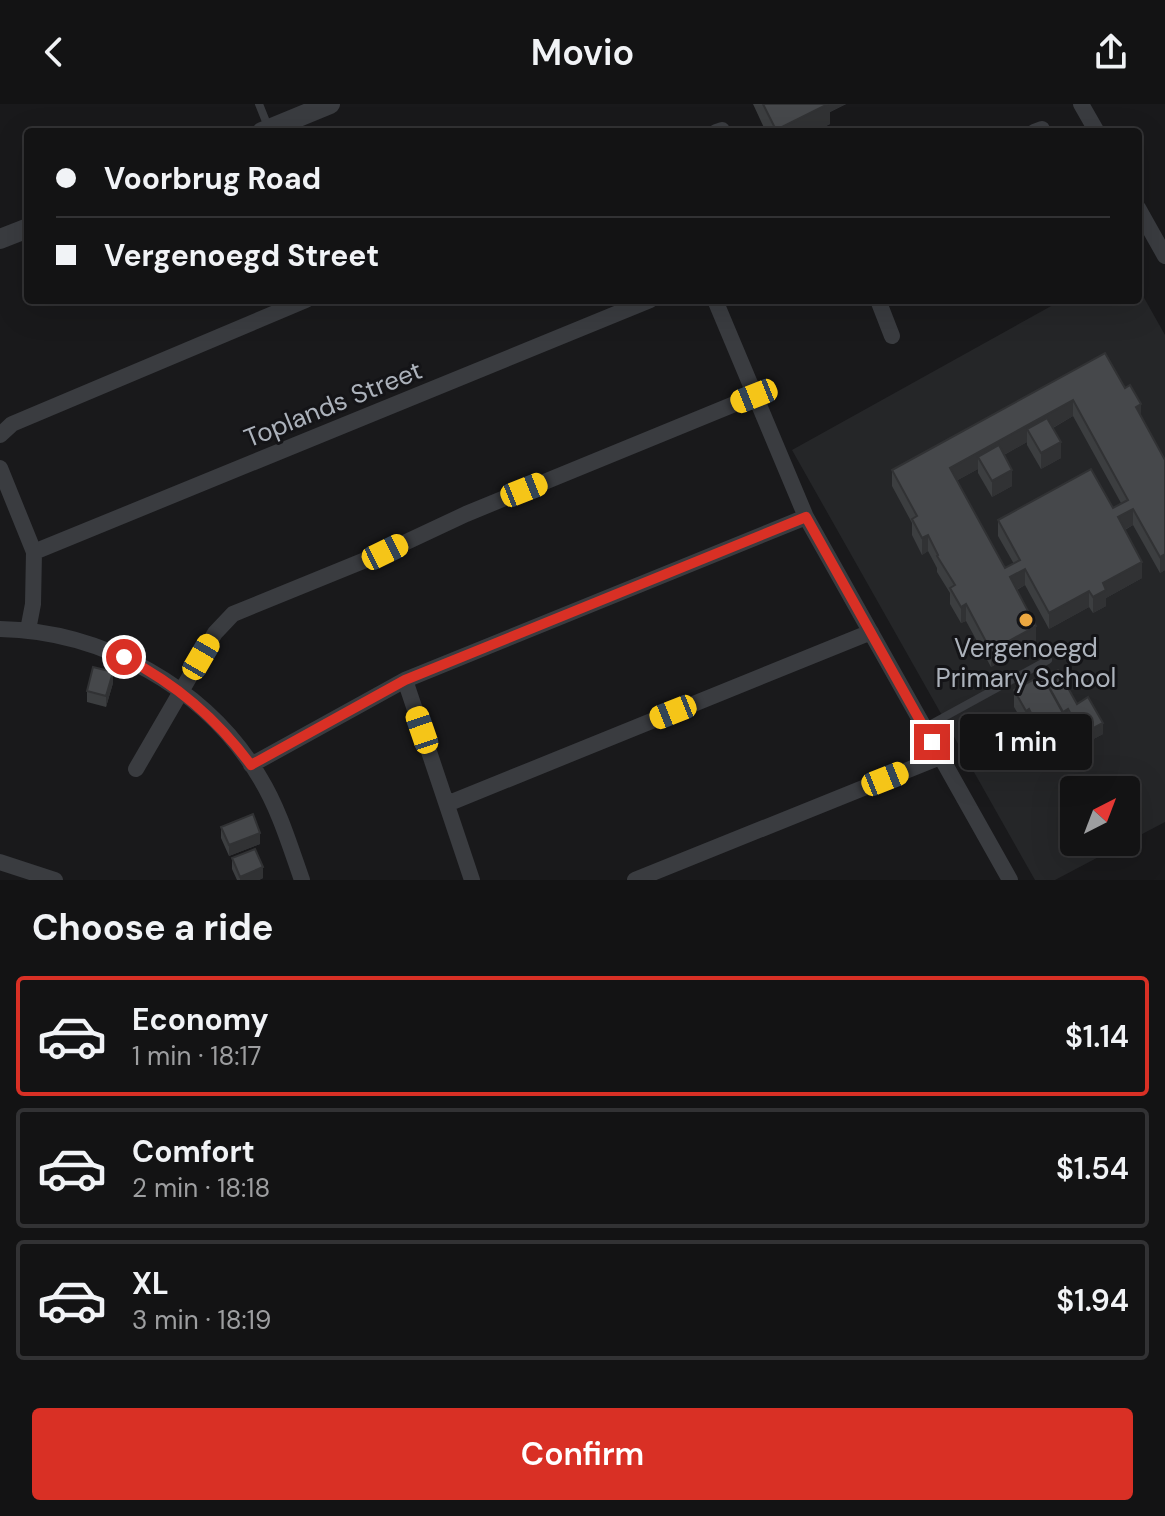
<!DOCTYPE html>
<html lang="en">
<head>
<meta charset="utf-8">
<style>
  :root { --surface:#131314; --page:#202022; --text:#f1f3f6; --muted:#9d9ea0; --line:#323234; --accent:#d93025 }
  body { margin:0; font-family:"DM Sans",sans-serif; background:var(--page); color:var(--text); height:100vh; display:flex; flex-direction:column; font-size:30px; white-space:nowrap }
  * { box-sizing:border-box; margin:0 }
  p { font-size:26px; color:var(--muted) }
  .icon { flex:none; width:44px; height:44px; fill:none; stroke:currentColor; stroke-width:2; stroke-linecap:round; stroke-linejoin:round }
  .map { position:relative; height:776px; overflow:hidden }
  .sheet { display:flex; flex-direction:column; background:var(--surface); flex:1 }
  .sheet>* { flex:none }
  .guide { position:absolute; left:24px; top:24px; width:1118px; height:176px; border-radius:8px; box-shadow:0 8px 32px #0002,0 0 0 2px var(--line); display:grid; align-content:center; height:176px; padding:0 32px; background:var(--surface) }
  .needle { width:52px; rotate:42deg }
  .tools { position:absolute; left:1060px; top:672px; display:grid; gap:16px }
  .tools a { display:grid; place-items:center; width:80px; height:80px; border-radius:8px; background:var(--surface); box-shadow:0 8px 32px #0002,0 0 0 2px var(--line); font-size:40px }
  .end { position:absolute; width:36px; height:36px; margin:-18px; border:10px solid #d93025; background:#fff; box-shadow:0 0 0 4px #fff }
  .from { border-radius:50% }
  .bubble { position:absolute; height:56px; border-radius:8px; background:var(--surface); box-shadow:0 8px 32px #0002,0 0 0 2px var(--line); font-size:26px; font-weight:600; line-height:56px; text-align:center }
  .car { position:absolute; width:24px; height:48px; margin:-24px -12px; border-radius:10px; box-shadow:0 0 6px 2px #0007; background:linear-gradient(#f5c518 24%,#345 0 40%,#f5c518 0 76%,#345 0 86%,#f5c518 0) }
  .guide b { display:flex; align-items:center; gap:28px; height:76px; font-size:30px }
  .guide b+b { border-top:2px solid var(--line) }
  .guide i { width:20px; height:20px; background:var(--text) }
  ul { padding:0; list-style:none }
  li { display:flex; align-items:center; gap:24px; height:120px; margin:0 16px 12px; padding:0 16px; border:4px solid var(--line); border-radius:8px }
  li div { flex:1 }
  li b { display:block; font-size:30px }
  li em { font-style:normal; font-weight:600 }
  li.active { border-color:var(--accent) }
  li>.icon { width:72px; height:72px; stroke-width:1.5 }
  h2 { padding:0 32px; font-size:36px; line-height:96px }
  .action { display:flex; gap:16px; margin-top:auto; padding:16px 32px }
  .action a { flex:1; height:92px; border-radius:8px; background:var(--accent); color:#fff; font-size:32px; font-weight:600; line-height:92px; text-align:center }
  header { display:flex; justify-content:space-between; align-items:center; height:104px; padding:0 32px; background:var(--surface); font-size:36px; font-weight:600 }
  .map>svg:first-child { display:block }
  .built { fill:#252628; fill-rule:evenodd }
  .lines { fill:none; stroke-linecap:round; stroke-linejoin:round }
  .service { stroke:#3a3c40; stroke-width:8 }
  .minor { stroke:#3a3c40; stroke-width:16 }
  .tertiary { stroke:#3a3c40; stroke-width:20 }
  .wall { fill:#3c3e40; fill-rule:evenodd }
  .shaded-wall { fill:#313234 }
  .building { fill:#46484b; stroke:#313234; stroke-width:2; fill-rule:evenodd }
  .route { stroke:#d93025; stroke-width:10 }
  .poi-dot { fill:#eca841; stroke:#141417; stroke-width:3 }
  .labels { text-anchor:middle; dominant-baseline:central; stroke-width:6; stroke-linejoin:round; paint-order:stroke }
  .street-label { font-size:26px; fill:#acb2bb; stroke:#141417 }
  .poi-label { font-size:26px; fill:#acb2bb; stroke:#141417 }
</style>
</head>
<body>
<header><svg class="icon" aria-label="back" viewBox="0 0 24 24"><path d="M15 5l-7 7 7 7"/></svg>Movio<svg class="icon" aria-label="share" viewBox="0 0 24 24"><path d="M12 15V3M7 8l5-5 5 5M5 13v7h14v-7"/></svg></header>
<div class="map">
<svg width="1165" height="776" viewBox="0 0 1165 776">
  <rect width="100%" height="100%" fill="#19191b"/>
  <path class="built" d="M1138,183l27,48v487l-110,58h-20l-243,-430 270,-150h76zM1074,686h52v52h-52z"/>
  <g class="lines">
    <path class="service" d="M259,0l10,25
      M924,624l124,-68"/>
    <path class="minor" d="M1081,0l16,28
      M716,28l6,-2
      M1034,28l8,-3
      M1138,104l27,48
      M715,196l91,217 204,363
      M878,196l14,36
      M0,331l12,-11 294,-124
      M0,364l34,84 -1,52 -5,26
      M34,448l616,-252
      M0,525c103,2 207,59 260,149 19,31 30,68 42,102
      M405,576l67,200
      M251,661l154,-85 401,-163
      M136,665l79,-136 18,-19 152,-62 81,-38 288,-118
      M447,700l424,-172
      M0,758l55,18
      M635,776l305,-123"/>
    <path class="tertiary" d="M262,28l68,-28
      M0,135l28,-11"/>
  </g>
  <path class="wall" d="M753,0h93l-16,8v12l-16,8h-48z
    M1105,249l60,107v110l-5,3 -27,-48 -8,5 17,48 -36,20v8l-13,7 -4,-6 -40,22 -24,-44 -8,5 19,52 -45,25 -25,-46 -5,2 -11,-19v-11l-13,-21v-4l-9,-17 -6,4 -10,-20v-12l-20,-37v-16zM1073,312l48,87 -8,5 -115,12v16l16,28 -9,4 -49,-87 22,-12v4l14,24 20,-11 -8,-31 23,-13v3l14,24 20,-11 -8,-30z
    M1044,574l33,26 26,30 -21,11 -14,-25 1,20 -27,16 -12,-21v-7l-1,-3 -3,2 -12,-20v-17z
    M113,579l-7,24 -19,-5v-11z
    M221,723l39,17 -31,12 -8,-18z
    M232,754l31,20 -4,2h-22l-5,-11z"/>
  <path class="shaded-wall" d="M825,0h21l-16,8v12l-16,8h-38v-2z
    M1073,296v16l-40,23 -6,-10v13l-44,24 -5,-9v12l-28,15v-16z
    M1141,300v16l-5,-13z
    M1061,338v16l-20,11v-16z
    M1012,366v16l-20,11v-16z
    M1133,405v16l-15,8v-16z
    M928,431v16l-6,4v-17z
    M1165,450v16l-5,3v-16z
    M1142,458v16l-36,20v8l-13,7v-16l10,-14z
    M1025,465v16l-15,8v-16z
    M1089,487v16l-40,22v-16z
    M966,500v17l-5,2v-16z
    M1036,522v16l-45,25v-16z
    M113,568v11l-7,24v-11z
    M1029,605v16l-3,2v-16z
    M1068,605v11l-6,-8z
    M1103,619v11l-21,11v-11z
    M1069,620v16l-27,16v-16z
    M260,729v11l-31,12v-11z
    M263,763v11l-4,2h-19v-3z"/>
  <path class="building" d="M763,0h65l-52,26z
    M1105,249l20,35 5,-3 11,19 -5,3 29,53v94l-5,3 -27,-48 -15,8 24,45 -39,21 3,7 -13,7 -4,-6 -40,22 -24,-44 -15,8 26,49 -45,25 -25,-47 -5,3 -11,-19 5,-3 -18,-29 1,-1 -10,-20 -6,3 -10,-19 5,-3 -25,-46zM1073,296l55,100 -15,8 -22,-39 -93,51 22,40 -15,8 -55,-100z
    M1047,314l14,24 -20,11 -14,-24z
    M999,341l13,25 -20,11 -14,-24z
    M93,563l20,5 -7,24 -19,-5z
    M1058,566l19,34 11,-7 15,26 -21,11 -14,-25 -5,3 -19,-34z
    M1042,571l27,49 -27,16 -12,-22 3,-1 -4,-8 -3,2 -12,-21z
    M253,710l7,19 -31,12 -8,-18z
    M255,745l8,18 -23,10 -8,-19z"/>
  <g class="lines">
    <path class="route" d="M124,553c52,27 92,61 127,108l154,-85 401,-163 126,225"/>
  </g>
  <circle class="poi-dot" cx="1026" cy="516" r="8"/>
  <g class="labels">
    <g class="street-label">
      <text transform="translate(333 300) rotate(-22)">Toplands Street</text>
    </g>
    <g class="poi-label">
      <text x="1026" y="544">Vergenoegd<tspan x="1026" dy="30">Primary School</tspan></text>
    </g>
  </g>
</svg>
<div class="tools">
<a><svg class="needle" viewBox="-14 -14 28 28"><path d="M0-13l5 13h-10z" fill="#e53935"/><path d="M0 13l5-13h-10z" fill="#9d9ea0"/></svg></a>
</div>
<i class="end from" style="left:124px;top:553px"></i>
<i class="end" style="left:932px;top:638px"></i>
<div class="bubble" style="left:960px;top:610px;width:132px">1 min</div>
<i class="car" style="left:754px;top:292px;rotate:248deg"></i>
<i class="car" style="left:524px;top:386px;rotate:68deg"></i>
<i class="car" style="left:385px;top:448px;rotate:64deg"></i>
<i class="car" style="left:201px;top:553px;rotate:30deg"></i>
<i class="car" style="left:673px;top:608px;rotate:248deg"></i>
<i class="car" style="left:422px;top:626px;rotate:341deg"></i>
<i class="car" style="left:885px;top:675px;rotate:68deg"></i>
<div class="guide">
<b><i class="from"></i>Voorbrug Road</b>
<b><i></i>Vergenoegd Street</b>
</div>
</div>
<section class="sheet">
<h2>Choose a ride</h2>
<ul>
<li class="active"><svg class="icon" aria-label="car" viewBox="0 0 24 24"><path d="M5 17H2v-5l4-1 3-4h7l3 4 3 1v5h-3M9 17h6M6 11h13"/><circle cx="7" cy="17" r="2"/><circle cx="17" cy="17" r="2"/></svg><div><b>Economy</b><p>1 min · 18:17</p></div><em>$1.14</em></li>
<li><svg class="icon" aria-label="car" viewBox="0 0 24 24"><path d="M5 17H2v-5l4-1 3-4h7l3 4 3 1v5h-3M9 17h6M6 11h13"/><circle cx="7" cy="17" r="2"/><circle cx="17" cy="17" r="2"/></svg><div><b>Comfort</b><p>2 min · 18:18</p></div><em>$1.54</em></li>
<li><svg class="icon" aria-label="car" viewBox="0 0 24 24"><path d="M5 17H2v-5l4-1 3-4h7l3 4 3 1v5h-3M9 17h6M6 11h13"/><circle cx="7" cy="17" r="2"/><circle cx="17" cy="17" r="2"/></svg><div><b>XL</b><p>3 min · 18:19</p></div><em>$1.94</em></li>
</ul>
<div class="action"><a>Confirm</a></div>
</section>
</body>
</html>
